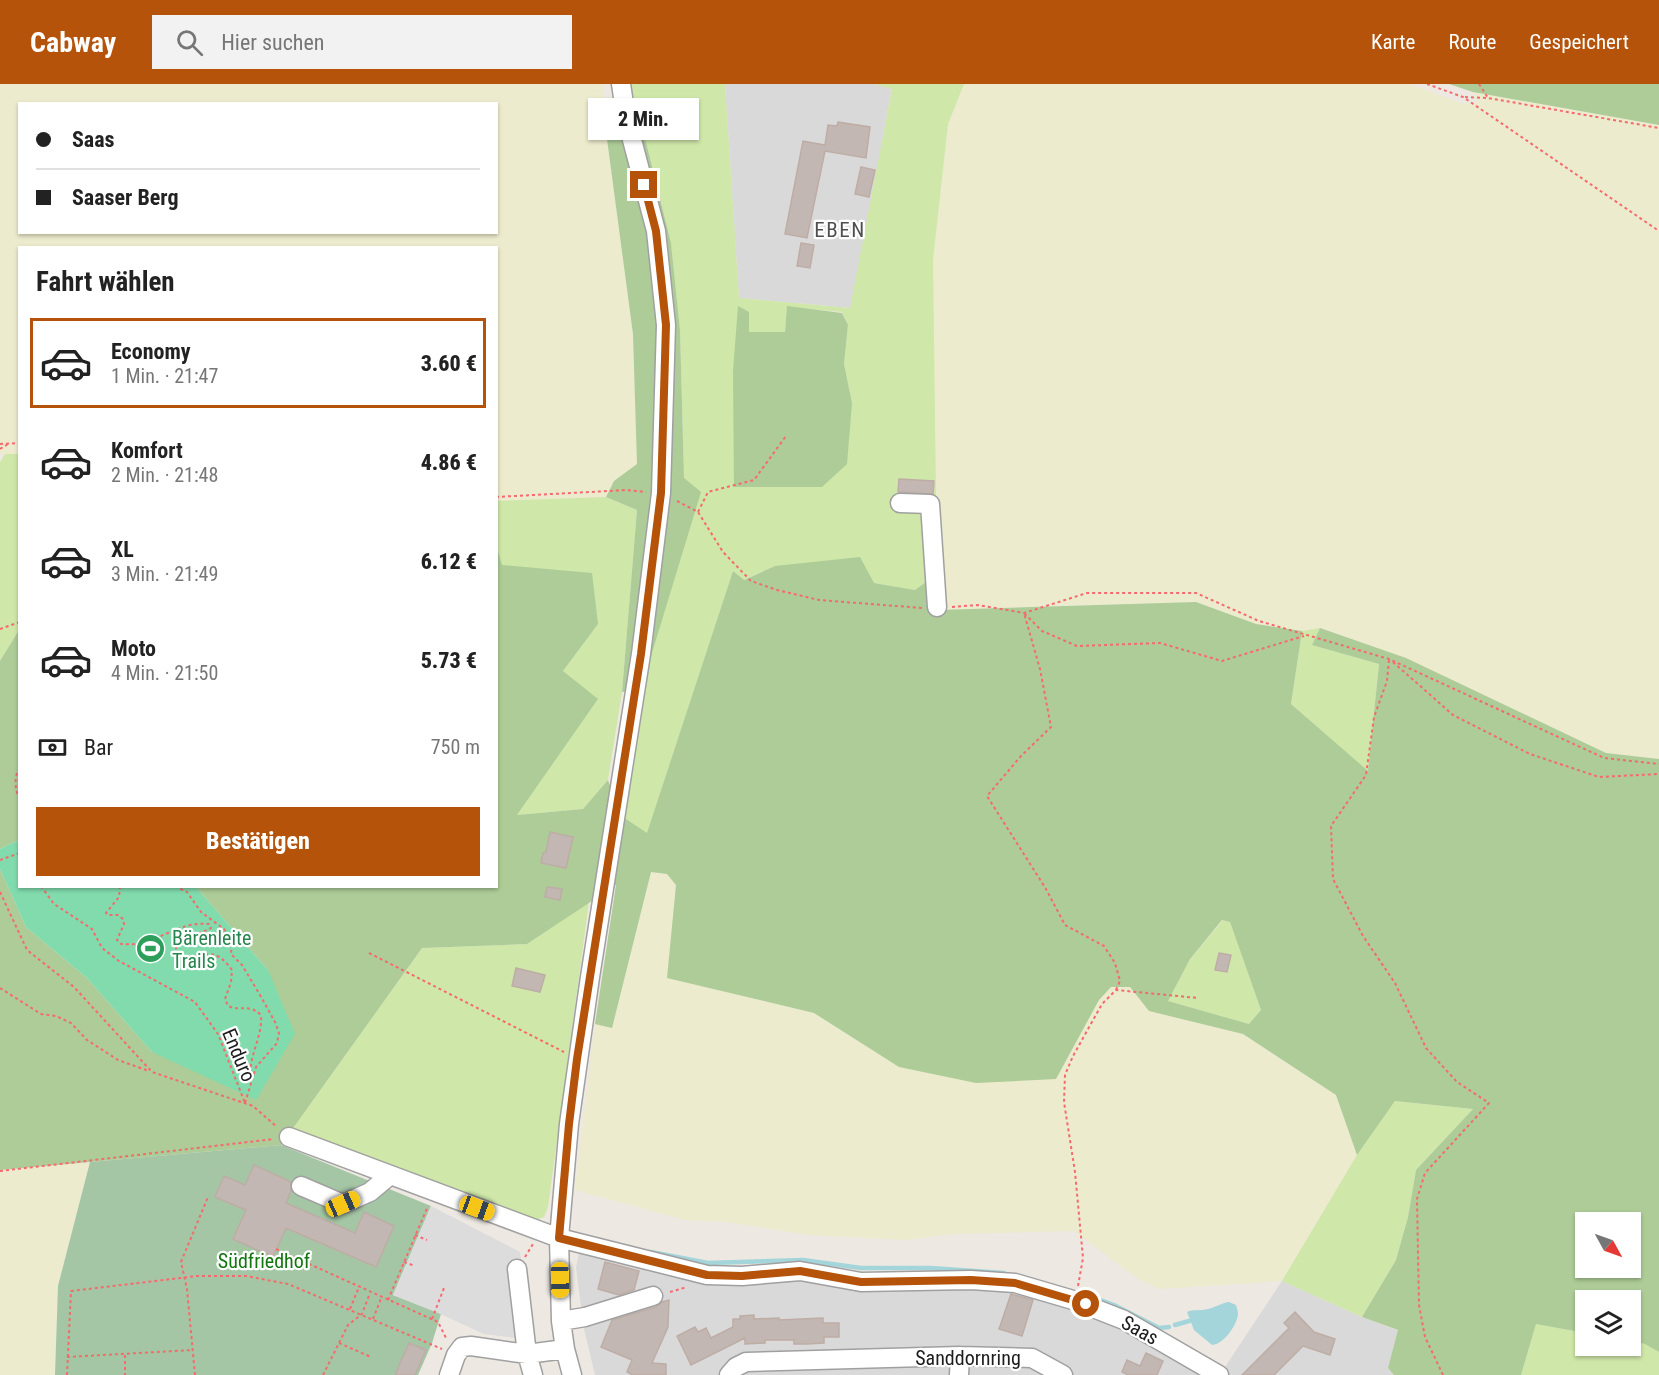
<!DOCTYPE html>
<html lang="de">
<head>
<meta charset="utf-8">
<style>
  :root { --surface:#fff; --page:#f2f2f2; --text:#222; --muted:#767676; --line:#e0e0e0; --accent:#b45309 }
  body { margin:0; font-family:"Roboto Condensed",sans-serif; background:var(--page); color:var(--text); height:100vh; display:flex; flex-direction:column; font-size:22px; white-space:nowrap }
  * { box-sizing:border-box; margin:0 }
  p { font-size:20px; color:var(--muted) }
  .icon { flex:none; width:33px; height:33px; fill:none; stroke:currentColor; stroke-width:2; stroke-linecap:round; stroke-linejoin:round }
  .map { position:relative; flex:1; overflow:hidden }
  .drawer { position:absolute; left:18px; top:162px; width:480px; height:642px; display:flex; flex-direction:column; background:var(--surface); border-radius:0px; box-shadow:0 2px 4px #0004 }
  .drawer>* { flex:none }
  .guide { position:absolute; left:18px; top:18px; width:480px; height:132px; border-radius:0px; box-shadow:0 2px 4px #0004; display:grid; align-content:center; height:132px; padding:0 18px; background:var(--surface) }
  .needle { width:39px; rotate:130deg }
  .buttons { position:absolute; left:1575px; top:1128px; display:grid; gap:12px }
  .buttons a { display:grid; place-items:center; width:66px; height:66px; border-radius:0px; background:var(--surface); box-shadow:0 2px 4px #0004; font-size:30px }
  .end { position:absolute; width:27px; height:27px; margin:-14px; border:8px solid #b45309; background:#fff; box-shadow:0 0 0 3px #fff }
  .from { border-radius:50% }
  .bubble { position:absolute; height:42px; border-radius:0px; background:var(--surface); box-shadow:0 2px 4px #0004; font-size:20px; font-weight:800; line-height:42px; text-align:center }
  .car { position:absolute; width:18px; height:36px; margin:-18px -9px; border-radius:8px; box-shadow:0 0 4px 2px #0007; background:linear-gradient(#f5c518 24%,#345 0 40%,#f5c518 0 76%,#345 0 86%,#f5c518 0) }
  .guide b { display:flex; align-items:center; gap:21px; height:57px; font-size:22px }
  .guide b+b { border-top:2px solid var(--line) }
  .guide i { width:15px; height:15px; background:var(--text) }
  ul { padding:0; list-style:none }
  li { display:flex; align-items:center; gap:18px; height:90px; margin:0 12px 9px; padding:0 6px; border:3px solid transparent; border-radius:0px }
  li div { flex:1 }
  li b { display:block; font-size:22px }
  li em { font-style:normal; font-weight:800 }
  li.on { border-color:var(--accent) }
  li>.icon { width:54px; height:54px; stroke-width:1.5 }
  h2 { padding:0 18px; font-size:27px; line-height:72px }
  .pay { display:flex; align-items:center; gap:15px; height:66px; padding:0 18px; font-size:22px }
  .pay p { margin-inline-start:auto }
  .button { display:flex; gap:12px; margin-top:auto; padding:12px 18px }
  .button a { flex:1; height:69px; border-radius:0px; background:var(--accent); color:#fff; font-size:24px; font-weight:800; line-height:69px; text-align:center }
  header { display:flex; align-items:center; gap:36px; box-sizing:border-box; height:84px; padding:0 30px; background:var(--accent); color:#fff }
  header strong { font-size:28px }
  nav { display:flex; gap:33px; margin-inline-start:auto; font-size:21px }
  .search { width:420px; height:54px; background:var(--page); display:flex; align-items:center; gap:15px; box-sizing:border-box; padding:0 21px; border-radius:0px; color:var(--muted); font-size:22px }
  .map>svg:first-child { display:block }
  .residential { fill:#dad9d9 }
  .farmland { fill:#ecebcd; fill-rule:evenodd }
  .grass { fill:#cfe7a8; fill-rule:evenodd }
  .forest { fill:#adcc97; fill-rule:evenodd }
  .cemetery { fill:#a4c6a4 }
  .pitch { fill:#81dbad }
  .parking { fill:#dcdcdc }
  .water { fill:#a3d5da }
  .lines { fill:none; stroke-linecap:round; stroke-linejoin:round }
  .stream { stroke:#a3d5da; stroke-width:4.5 }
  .building { fill:#c2b7b2; stroke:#beada5; stroke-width:1.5 }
  .minor-casing { stroke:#a0a0a0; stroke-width:21 }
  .path { stroke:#f66a6d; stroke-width:2; stroke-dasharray:3 3; stroke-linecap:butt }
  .minor { stroke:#fff; stroke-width:18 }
  .route { stroke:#b45309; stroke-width:8 }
  .labels { text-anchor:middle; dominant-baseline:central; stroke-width:4.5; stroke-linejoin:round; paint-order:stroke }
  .leisure-label { font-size:20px; fill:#27864d; stroke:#fff; text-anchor:start }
  .street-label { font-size:20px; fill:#1c1c1c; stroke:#fff }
  .park-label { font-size:20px; fill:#12770e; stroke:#fff }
  .neighbourhood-label { font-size:21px; letter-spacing:1.5px; fill:#4f4f4f; stroke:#fff }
</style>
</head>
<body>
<header>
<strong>Cabway</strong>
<div class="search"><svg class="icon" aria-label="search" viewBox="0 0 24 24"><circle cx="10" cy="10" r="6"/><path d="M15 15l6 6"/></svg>Hier suchen</div>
<nav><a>Karte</a><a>Route</a><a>Gespeichert</a></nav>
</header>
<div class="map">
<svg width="1659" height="1291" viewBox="0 0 1659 1291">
  <rect width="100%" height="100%" fill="#ede8e2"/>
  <path class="residential" d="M725,0h149l18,4 -41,220 -112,-10z
    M585,1165l214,31 171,5 39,4 83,23 117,62 16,-7 57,-86 80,36 37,14 -11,37 6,7h-799l-11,-46 -8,-61 3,-15z"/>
  <path class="farmland" d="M0,0h604l-1,25 30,225 4,130 -23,17 -8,16 -109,4 -1,-253h-476l-1,206h-19zM20,20h476v128h-476z
    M964,0h445l52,19h17l-5,-11 186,33v634l-53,-6 -200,-95 -85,-30 -19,3 -46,-7 -60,-22 -257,8 -4,-114 -2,-236 15,-136z
    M650,788l17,2 9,11 -8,93 146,35 85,54 157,12 43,-79 12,-13h19l19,24 94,23 93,61 21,60 -75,126 -122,8 -22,-10 -64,-48 -122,3 -47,6 -97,-5 -81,-13 -42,-2 -110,-30 20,-166 17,3z
    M90,1078l-32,124 -3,89h-55v-205z"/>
  <path class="grass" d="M628,0h97l14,214 111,10 42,-219 -18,-5h90l-16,40 -15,136 4,314 -22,16 -140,-24 -32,14 -10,-9 -86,263 -27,-19 21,-126 43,-211 -4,-148 -9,-87 -29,-117 -10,-13zM787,223l55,5 6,13 -4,39 8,39 -119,-32 16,-59 -1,20h37z
    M5,370h14v176l-19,31v-199z
    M606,413l31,13 -15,182 -14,88 -25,29 -66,6 80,-115 -34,-29 35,-47 -96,-59 -5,-18 -1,-46z
    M1320,544l-8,17 67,19 -11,108 -77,-68 11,-73z
    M589,818l-41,305 -4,10 -10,4 -243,-90 131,-183 105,-4z
    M1223,836l7,2 31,88 -12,14 -81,-23 22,-42zM1218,869l12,2 -3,17 -12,-2z
    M1395,1017l78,8 -57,61 -8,47 -12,43 -34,57 -80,-36 75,-126z
    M1536,1240l49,9 1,13h44l1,-5 14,3 14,8v23h-138z"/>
  <path class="forest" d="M1449,0h210v41l-186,-33z
    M603,25l29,4 10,13 29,117 9,87 4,148 17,14 -60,197 -19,3 15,-182 -31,-13 8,-16 23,-17 -4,-130z
    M738,222l11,6v20h36l2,-26 55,7 6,12 -4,39 8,39 -5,61 -25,23h-88l-1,-116z
    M497,463l5,18 90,8 6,51 -35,47 35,28 -81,116 66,-6 25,-29 12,35 27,18 86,-262 11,9 31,-14 85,-9 14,26 41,7 22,-16 2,36 257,-8 60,22 46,7 -11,73 77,67 11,-107 -67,-19 8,-17 86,30 200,95 53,6v593l-14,-8 -14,-3 -1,-41h-44l-1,33 -49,-9 -15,51h-127l-6,-7 10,-38 -36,-13 34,-57 12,-43 8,-47 57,-61 -78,-8 -38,54 -21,-60 -93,-61 -94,-23 -19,-24h-19l-12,13 -43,79 -80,4 -77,-16 -85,-54 -147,-35 9,-93 -9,-11 -16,-2 -39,156 -17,-4 21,-139 -89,59 -105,4 -141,197 -281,25v-301l26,58 61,51 65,74 116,-82 -72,-83 300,-1zM1222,836l8,2 31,88 -12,14 -81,-23 22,-42zM1586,1138h44v46h-44z
    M19,546v210l-19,9v-188z"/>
  <path class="cemetery" d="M281,1061l150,61 -38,89 48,19 -9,29 -14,32h-363l3,-89 32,-124z"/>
  <path class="pitch" d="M19,756l1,46 176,1 72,83 27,64 -39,66 -104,-48 -65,-74 -61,-51 -26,-58v-20z"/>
  <path class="parking" d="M431,1122l89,46 13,88 -49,-6 -50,-23 -41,-16z"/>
  <path class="water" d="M1229,1218l7,3c1,3 2,7 2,10 -2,11 -14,29 -26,30l-18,-15 -7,-18c6,-3 14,-1 21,-3 8,-2 13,-6 21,-7z"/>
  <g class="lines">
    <path class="stream" d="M651,1168l57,11 95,-3 58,8h69l74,5
      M1087,1211l27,10 45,23 10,-1
      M1175,1241l14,-4"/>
  </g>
  <path class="building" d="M838,38l32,5 -4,31 -41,-7 -18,87 -22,-4 18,-93 22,4 3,-20 9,1z
    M861,83l14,3 -6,27 -14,-3z
    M801,159l13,2 -4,23 -13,-2z
    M899,395l35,2 -1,13 -35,-2z
    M550,748l23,5 -7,31 -25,-5 2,-10 3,-1z
    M547,803l15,2 -2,11 -15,-3z
    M1219,869l12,2 -4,17 -12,-2z
    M516,884l29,7 -5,17 -28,-6z
    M254,1081l37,17v9l-5,12 69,30 9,-21 30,14 -18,41 -90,-39 -13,29 -40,-18 13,-29 -31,-13 9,-21 21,9z
    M605,1178l34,9 -5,19 -15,5 -21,-6z
    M1011,1210l22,6 -11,36 -23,-7z
    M669,1216l-1,27 -16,36 14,1v11h-33l-6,-3 5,-12 -31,-13 11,-27 44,-13 6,-5z
    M1295,1228l19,20 21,7 -5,16 -27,-9 -29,29h-32l47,-47 -5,-5z
    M754,1231v4l25,-1v2l44,-2v5h16v14h-15v6l-17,1h-13v-4h-29v3l-20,1v-6l-54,27 -14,-29 18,-9 3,5 8,-4 5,10 22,-11v-8h7v-3z
    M409,1259l17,7 -11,25h-20z
    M1146,1269l17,8 -6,14h-29l-6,-3 5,-12 13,6z"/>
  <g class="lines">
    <defs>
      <path id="minor" d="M900,419l30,1 7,103
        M289,1053l270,101 148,37 35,1 58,-5 61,11 110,-2 44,3 58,17 51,20 95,55
        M301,1102l42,18 27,-12 19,-16
        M517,1185l10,85 6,21
        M561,1237l24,-4 68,-21
        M449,1291l7,-20 6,-8 9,-1 56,8 38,-5
        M572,1291l-7,-26 -4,-28 -2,-83 10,-114 21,-147 51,-323 20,-161 5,-168 -10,-94 -30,-114 -5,-33
        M729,1291l7,-8 10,-5 214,-6 72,2 31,17
        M959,1291l1,-19"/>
    </defs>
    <use href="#minor" class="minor-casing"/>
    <path class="path" d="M1427,0l36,13 196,134
      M1479,0l9,14
      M1465,13l23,1 171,30
      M0,360l20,-1
      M0,365l8,-5
      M496,413l131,-7 19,2
      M677,417l21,11 25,40 28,29 26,9 42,10 103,8
      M698,428l10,-20 46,-12 32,-44
      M952,523l26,-2 46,8 63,-20h109l63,28 130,38 215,99 55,6
      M0,545l20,-7
      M1389,576l-2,21 -13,36 -8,58 -35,51 2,53 30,57 32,47 31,65 31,34 32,21 -64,70 -8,26 2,106 6,32 18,38
      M1393,578l60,53 77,39 69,23 60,-3
      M20,684c-7,9 -5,22 0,32
      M0,776l20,-7
      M41,802l13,18 38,25 10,19 17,13 76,41 23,32 27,69
      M120,802l-1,11 -13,16 2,2h10l5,4 1,5 -7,16 4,4c6,0 13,1 19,-1 24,-5 43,-22 69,-19l2,4c-11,6 -23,7 -34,14l-1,6 4,8c27,4 32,-13 52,14l-1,12 -6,17 3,7c14,6 20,-3 33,9 2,23 -14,42 -10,66
      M175,802l12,6 14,20 23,17 8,10 -1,15 11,11 18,30 15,27 4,11 -2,10 -21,24 -11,36
      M0,808l27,58 47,37 78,85 101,34 24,21
      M369,869l195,99
      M0,904l41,26 15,2 15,7 16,17 31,20 31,11
      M1116,906l4,-9 -5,-18 -11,-17 -39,-21 -19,-36 -59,-93 34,-40 30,-29 -11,-58 -16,-56 18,18 35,15 83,-3 62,18 82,-25
      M0,1087l274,-32
      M415,1151l12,5
      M276,1165l162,73 9,18
      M525,1173l8,-13
      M404,1178l11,4
      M1078,1202l5,-28 -8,-86 -11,-70 1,-27 8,-19 29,-52 14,-14 82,8
      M670,1208l17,-5
      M388,1216l40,-94
      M350,1225l9,-22
      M373,1235l9,-23
      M432,1235l12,-31
      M339,1259l32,14
      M125,1271v20
      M67,1273l126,-7
      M67,1291l4,-84 126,-15h49l42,8 154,65
      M195,1291l-8,-86 -6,-27 27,-65
      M323,1291l25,-50 14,-11 8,-21"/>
    <use href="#minor" class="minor"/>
  </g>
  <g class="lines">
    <path class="route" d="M644,101l12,46 10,94 -5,168 -20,161 -64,405 -8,65 -10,114 148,37 35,1 58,-5 61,11 110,-2 44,3 71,21"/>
  </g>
  <defs>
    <symbol id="stadium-disc" viewBox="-11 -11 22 22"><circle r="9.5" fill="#2e9e5b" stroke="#fff"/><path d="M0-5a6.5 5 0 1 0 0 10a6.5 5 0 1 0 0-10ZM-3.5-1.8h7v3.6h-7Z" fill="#fff"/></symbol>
  </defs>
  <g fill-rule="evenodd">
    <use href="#stadium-disc" x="134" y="848" width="33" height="33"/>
  </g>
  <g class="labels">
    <g class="leisure-label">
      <text x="172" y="854">Bärenleite<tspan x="172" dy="23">Trails</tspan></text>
    </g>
    <g class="street-label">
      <text transform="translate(239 971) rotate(67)">Enduro</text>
      <text transform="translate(1140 1246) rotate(29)">Saas</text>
      <text x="968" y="1274">Sanddornring</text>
    </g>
    <g class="park-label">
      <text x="264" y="1177">Südfriedhof</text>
    </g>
    <g class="neighbourhood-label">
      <text x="840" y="146">EBEN</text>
    </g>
  </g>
</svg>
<div class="buttons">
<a><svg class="needle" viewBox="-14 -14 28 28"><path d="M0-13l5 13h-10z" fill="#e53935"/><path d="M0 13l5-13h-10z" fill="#767676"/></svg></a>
<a><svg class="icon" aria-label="layers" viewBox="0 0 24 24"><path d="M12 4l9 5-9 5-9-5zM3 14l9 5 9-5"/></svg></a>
</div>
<i class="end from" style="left:1086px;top:1220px"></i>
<i class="end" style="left:644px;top:101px"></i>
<div class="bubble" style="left:588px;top:14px;width:111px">2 Min.</div>
<i class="car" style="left:343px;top:1120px;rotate:66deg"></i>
<i class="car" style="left:477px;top:1124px;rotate:110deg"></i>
<i class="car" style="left:560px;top:1196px;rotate:179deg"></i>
<div class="guide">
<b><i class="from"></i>Saas</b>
<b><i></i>Saaser Berg</b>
</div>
<section class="drawer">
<h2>Fahrt wählen</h2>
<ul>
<li class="on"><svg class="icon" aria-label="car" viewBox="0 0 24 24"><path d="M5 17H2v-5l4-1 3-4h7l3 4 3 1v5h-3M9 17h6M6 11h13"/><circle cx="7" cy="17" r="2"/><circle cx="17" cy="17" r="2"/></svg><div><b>Economy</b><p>1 Min. · 21:47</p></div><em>3.60 €</em></li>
<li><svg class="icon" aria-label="car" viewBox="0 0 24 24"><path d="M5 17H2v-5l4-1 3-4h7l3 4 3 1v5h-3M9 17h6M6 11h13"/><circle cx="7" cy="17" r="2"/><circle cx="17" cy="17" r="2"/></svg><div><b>Komfort</b><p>2 Min. · 21:48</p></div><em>4.86 €</em></li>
<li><svg class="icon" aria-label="car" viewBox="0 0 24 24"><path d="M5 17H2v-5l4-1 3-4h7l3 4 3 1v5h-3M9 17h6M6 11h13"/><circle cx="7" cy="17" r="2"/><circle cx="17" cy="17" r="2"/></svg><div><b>XL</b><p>3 Min. · 21:49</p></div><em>6.12 €</em></li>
<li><svg class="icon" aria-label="car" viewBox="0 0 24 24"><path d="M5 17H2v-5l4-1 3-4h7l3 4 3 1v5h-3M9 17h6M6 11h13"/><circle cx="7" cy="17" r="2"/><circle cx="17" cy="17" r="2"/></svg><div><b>Moto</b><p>4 Min. · 21:50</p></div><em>5.73 €</em></li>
</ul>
<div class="pay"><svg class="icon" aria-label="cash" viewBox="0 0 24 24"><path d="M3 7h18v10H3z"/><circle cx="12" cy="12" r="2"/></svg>Bar<p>750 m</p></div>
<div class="button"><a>Bestätigen</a></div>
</section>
</div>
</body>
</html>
